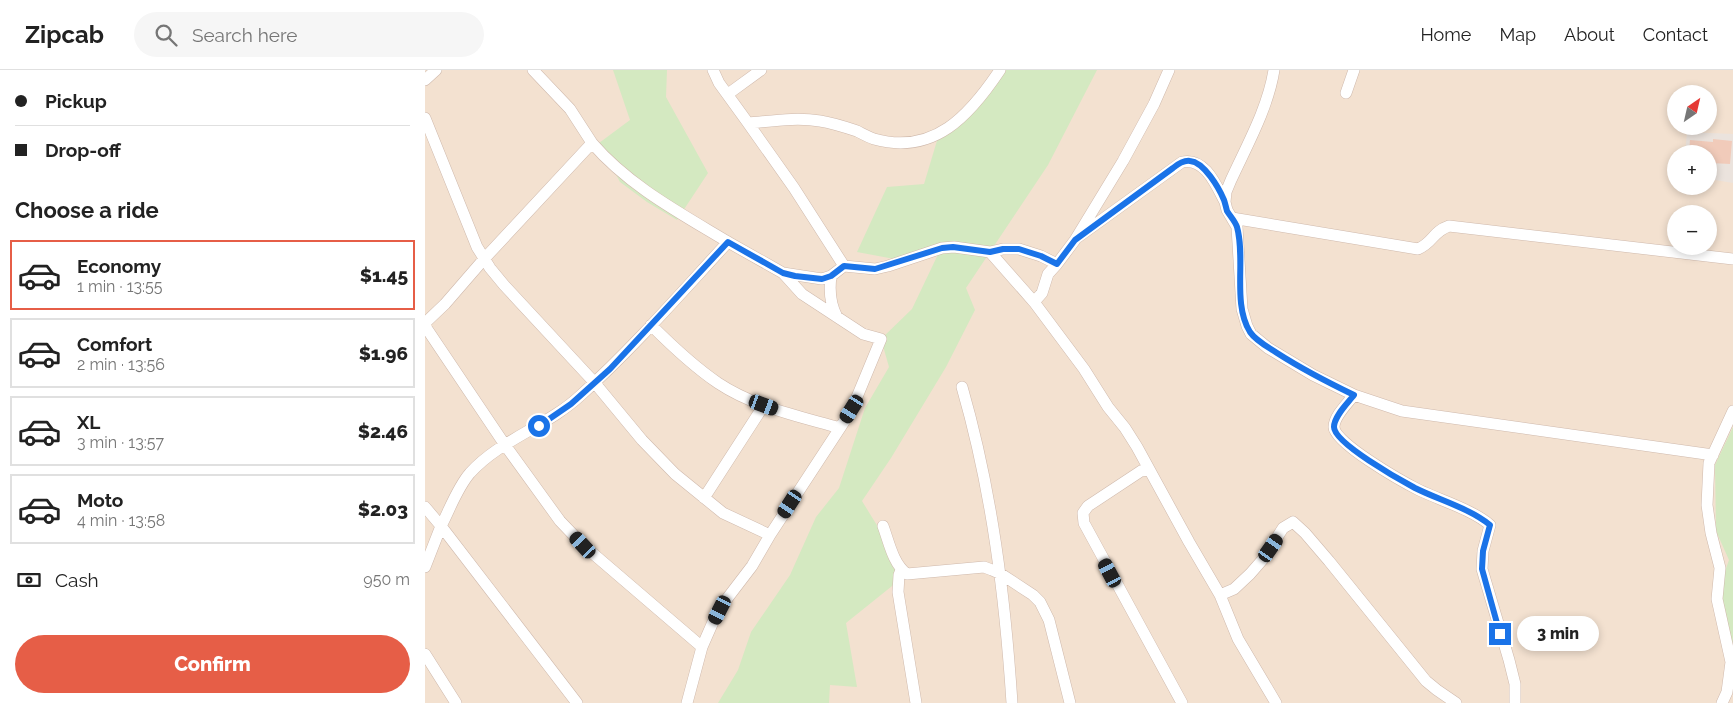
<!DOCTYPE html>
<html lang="en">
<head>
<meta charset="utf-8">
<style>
  :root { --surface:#fff; --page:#f6f6f6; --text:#222; --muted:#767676; --line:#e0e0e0; --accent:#e65e47 }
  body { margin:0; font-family:Raleway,sans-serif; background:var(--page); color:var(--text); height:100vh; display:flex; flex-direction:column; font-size:19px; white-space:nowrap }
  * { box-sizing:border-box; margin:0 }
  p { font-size:16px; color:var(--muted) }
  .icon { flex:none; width:28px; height:28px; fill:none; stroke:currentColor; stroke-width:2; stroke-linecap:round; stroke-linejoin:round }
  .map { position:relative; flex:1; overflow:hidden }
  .sheet { display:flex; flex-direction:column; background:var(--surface); width:425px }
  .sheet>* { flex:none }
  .guide { display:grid; align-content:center; height:110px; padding:0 15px; background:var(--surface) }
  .needle { width:32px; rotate:34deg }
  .fabs { position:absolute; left:1242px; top:15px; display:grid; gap:10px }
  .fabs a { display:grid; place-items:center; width:50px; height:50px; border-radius:50%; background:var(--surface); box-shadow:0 2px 8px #0003; font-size:25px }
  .end { position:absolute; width:22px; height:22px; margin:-11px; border:6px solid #1a73e8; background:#fff; box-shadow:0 0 0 2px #fff }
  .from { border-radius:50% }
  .bubble { position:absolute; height:35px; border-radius:18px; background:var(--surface); box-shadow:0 2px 8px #0003; font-size:16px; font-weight:800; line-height:35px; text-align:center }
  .car { position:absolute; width:15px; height:30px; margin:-15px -8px; border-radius:6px; box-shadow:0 0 4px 1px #0007; background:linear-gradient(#222 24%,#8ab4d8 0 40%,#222 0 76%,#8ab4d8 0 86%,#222 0) }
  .guide b { display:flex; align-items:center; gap:18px; height:48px; font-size:19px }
  .guide b+b { border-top:1px solid var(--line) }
  .guide i { width:12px; height:12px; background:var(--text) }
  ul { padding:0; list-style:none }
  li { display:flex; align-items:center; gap:15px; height:70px; margin:0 10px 8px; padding:0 5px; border:2px solid var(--line); border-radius:0px }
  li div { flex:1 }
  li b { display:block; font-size:19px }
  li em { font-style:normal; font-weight:800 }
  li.on { border-color:var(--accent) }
  li>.icon { width:45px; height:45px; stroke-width:1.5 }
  h2 { padding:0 15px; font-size:22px; line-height:60px }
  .pay { display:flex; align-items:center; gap:12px; height:55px; padding:0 15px; font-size:19px }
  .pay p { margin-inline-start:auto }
  .cta { display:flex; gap:10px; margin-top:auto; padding:10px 15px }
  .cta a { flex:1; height:58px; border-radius:30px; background:var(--accent); color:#fff; font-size:20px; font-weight:800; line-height:58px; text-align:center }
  header { display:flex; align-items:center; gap:30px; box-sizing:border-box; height:70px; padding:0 25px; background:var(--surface); border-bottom:1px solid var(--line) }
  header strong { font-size:24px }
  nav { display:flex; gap:28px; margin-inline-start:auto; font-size:18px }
  .search { width:350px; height:45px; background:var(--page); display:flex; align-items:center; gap:12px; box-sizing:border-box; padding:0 18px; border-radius:28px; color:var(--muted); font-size:19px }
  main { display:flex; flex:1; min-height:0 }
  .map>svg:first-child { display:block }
  .residential { fill:#f3e1d0; fill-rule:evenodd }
  .industrial { fill:#ebe3dd }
  .green { fill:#d4e9c1 }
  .building { fill:#f1cbba }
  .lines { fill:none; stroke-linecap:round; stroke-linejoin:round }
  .minor-casing { stroke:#cfb9ac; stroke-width:12 }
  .minor { stroke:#fff; stroke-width:11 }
  .route { stroke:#1a73e8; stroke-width:6 }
</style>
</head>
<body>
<header>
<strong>Zipcab</strong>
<div class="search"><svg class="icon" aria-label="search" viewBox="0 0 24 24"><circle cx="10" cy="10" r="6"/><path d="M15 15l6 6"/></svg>Search here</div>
<nav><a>Home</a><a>Map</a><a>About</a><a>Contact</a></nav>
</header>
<main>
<section class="sheet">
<div class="guide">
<b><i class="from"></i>Pickup</b>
<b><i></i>Drop-off</b>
</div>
<h2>Choose a ride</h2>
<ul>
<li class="on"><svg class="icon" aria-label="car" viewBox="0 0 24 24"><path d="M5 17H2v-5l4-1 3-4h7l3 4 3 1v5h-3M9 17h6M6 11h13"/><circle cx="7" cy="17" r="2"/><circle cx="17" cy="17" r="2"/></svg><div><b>Economy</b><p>1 min · 13:55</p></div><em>$1.45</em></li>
<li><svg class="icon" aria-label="car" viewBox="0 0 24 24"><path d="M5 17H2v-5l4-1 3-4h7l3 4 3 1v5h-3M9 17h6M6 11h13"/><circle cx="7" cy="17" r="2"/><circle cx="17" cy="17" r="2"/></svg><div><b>Comfort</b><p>2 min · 13:56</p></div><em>$1.96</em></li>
<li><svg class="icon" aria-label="car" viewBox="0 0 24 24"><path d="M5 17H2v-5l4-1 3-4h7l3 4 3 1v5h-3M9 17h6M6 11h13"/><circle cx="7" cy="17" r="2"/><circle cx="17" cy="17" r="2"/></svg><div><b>XL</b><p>3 min · 13:57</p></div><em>$2.46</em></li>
<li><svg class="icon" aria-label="car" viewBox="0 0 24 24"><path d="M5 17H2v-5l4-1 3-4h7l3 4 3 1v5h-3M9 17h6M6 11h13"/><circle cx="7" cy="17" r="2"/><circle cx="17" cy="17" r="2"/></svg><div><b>Moto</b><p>4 min · 13:58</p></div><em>$2.03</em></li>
</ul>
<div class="pay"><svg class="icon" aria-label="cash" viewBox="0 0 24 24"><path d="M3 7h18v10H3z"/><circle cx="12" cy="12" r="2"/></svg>Cash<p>950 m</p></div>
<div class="cta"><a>Confirm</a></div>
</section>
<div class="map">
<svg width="1308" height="633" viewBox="0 0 1308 633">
  <rect width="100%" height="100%" fill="#fcf0e2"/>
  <path class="residential" d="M0,0h1308v633h-1308zM1251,24h33v32h-33zM1251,84h33v32h-33zM1251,144h33v32h-33z"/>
  <path class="industrial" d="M1262,62l46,2v49l-24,-4v-25h-24z"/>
  <path class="green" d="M188,0h54l-1,27 42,76 -31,47 -30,-18 -27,-20 -21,-39 31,-23z
    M575,0h97l-49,95 -82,123 9,22 -29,57 -55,91 -29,43 45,73 -61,49 11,64 -27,-2 -1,18h-111l20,-33 13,-38 39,-57 26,-58 23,-29 26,-80 24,-41 -8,-28 31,-30 29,-61 -36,13 -48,-9 30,-65 37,-3 15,-50z
    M1308,357v223l-15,-59 11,-31 -13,-29 -1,-66z"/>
  <path class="building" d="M1288,69l19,2 -2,23 -19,-1 1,-9h-23l1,-14 23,2z"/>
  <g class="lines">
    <defs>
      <path id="minor" d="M288,0l6,13 29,40c24,-2 49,-6 72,-2 13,2 25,6 37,10 6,3 11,6 17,8 60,17 96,-24 126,-69
        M849,0c-6,38 -27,75 -43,110l-5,12 -1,10 2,8 10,17 5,82 5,17 4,8 17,14 45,27 41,20 48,16 311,44
        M0,10l11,-10
        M921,23l8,-23
        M303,24l33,-24
        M0,48l52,129 13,21 14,17 90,97 48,58 33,34 48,39 47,22 70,-107
        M323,53l46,65 50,78
        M807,148l186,31c16,-7 14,-17 31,-23l284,33
        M653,167l104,-75c23,-5 34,23 43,40
        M565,182l44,50 50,67 24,38 17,21 12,19 52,95 31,53 14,-6 16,-15 14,-16 19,-30 10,-6 12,11 24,28 97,120 11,9 19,13
        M358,203l39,6 9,-3 13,-10 31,3 13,-3 54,-18 12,-1 36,5 13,-3h16l22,7 16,8
        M406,206c-2,15 -1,28 6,41
        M609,232l8,-9 6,-19 9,-10 18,-24 48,-79 31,-57 15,-34
        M0,253l20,-19 39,-45 108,-116 -22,-34 -37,-39
        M226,255c21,21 42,41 67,58 36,24 80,33 122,45l12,-19 29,-70 -18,-5 -61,-40 -19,-21 -55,-31
        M0,256l80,119 55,76 23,24 119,102
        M537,317c30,104 43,209 50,316
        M929,325c-6,8 -20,21 -20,32 0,16 69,55 85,63 21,10 54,20 71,35l-7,26 -1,18 27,91 6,24v19
        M724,400l-8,1 -53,35 -5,7 1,10 98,180
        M279,428l60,-93
        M0,437l16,19 -16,41
        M458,456c6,16 10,38 24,48l77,-7 8,3 9,4 32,21 7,7 9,18 21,83
        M476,500l-2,5 -1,17 18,111
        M795,525l18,44 38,64
        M0,584l31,49
        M152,633l-136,-177c9,-17 16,-38 29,-53 31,-34 78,-47 111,-78 53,-48 99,-101 147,-153 -48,-29 -99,-56 -136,-99
        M262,633l15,-56 11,-25 13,-22 26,-34 18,-31
        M1297,633l5,-11 4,-30 -14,-63 3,-31 -9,-35 -4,-28 2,-42 24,-52"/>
    </defs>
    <use href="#minor" class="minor-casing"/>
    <use href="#minor" class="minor"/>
  </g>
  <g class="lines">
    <path class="route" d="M114,356l32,-22 39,-35 118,-127 55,31 12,3 27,3 9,-3 13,-10 31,3 67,-21 11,-1 37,5 13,-3h16l22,7 16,8 18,-24 98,-72c5,-4 11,-8 17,-7 14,1 29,27 34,39 1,3 2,7 3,11 3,5 8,10 10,16 9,32 -5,76 13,105 6,9 18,15 27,21 25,16 50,29 77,42 -6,8 -20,21 -20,32 0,16 66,53 81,61 24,12 54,20 75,37l-7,26 -1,18 18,65"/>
  </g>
</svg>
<div class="fabs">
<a><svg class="needle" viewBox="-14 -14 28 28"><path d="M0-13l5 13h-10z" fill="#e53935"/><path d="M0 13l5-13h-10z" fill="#767676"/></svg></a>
<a>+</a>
<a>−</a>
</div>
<i class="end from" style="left:114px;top:356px"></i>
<i class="end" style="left:1075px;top:564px"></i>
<div class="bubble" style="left:1092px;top:546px;width:82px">3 min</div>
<i class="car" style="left:339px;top:335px;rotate:110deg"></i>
<i class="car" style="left:427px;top:339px;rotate:212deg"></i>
<i class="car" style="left:365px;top:434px;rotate:213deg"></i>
<i class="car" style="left:158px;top:475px;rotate:317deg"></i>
<i class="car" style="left:846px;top:478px;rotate:35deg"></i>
<i class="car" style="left:685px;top:503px;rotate:332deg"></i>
<i class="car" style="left:295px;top:540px;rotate:207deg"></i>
</div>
</main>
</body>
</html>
